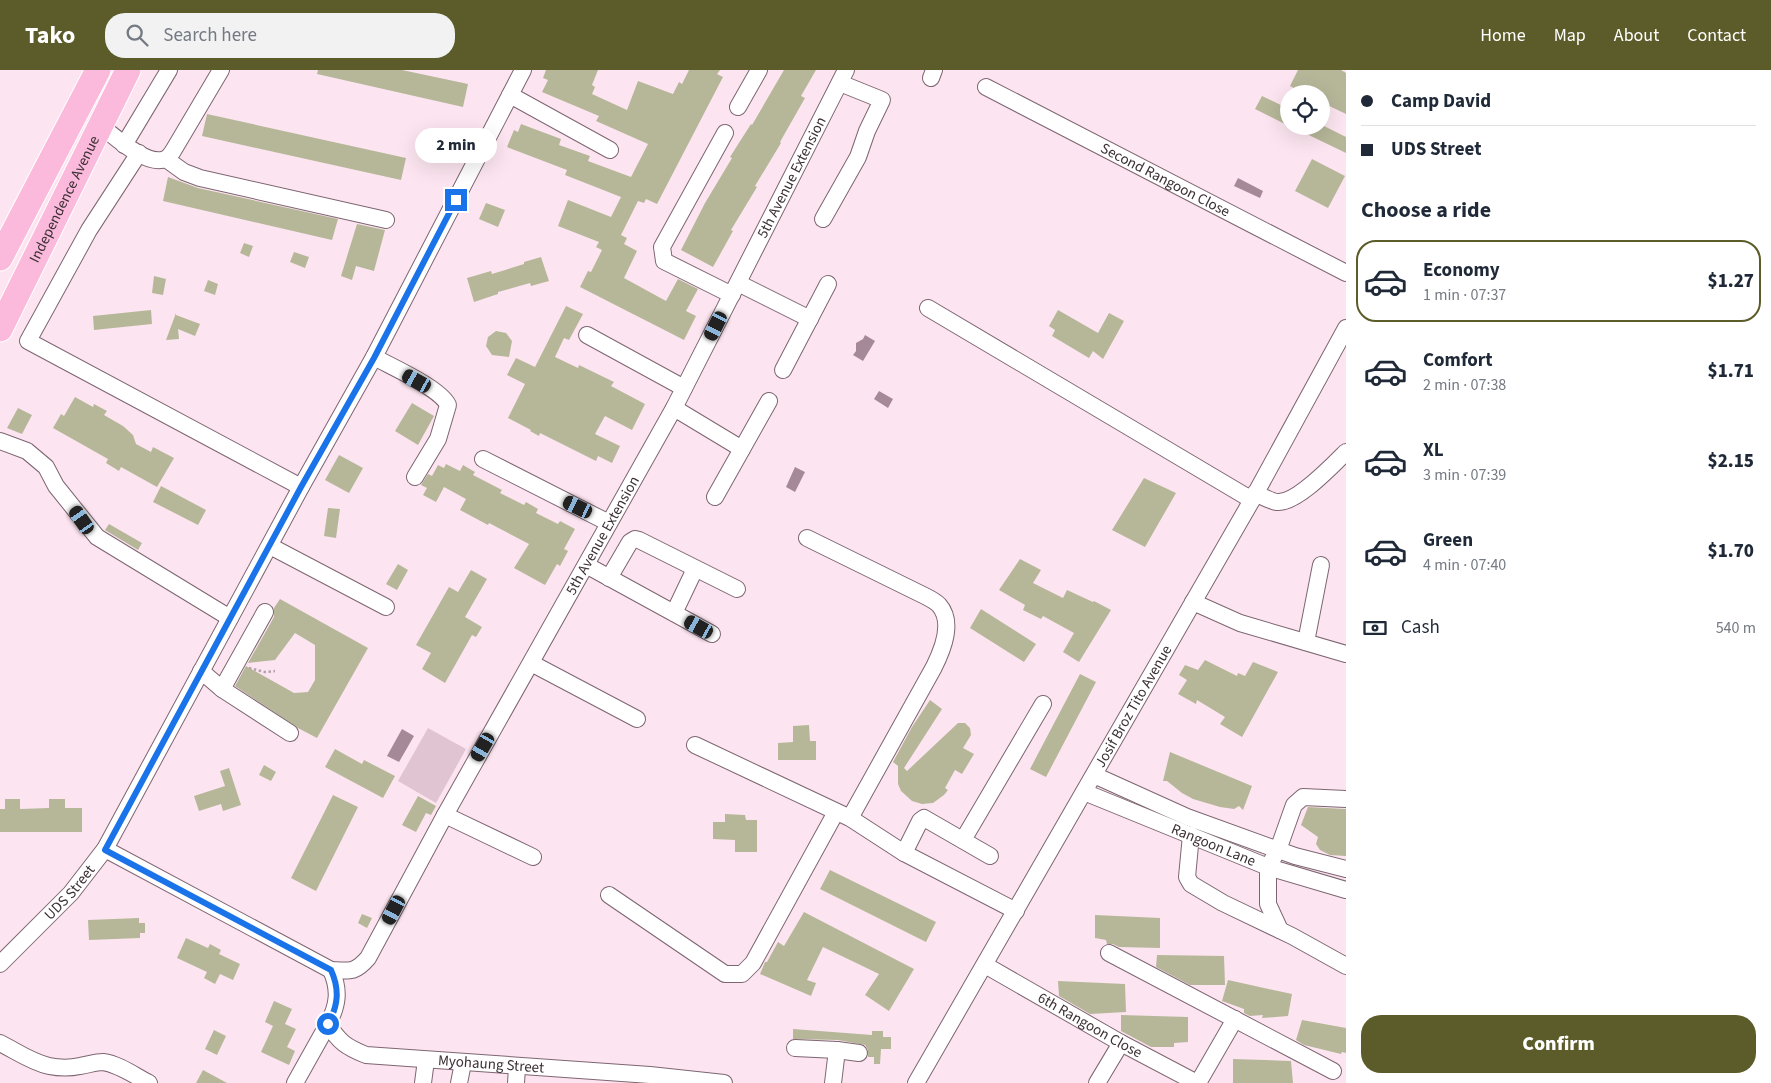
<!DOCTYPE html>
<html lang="en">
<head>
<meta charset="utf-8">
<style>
  :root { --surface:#fff; --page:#f2f2f3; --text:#1f2937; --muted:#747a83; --line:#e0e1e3; --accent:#5b5c29 }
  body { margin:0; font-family:"Source Sans 3",sans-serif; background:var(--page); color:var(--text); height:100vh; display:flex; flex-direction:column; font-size:19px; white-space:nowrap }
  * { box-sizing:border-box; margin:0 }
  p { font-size:16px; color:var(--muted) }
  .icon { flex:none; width:28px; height:28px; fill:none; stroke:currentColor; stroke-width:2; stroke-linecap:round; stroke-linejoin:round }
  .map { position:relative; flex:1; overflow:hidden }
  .sheet { display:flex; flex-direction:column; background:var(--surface); width:425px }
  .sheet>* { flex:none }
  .top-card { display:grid; align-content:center; height:110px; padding:0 15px; background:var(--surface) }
  .fabs { position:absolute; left:1280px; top:15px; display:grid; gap:10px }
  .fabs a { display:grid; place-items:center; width:50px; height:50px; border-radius:50%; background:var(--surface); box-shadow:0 5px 20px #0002; font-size:25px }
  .end { position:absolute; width:22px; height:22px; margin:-11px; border:6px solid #1a73e8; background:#fff; box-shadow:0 0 0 2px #fff }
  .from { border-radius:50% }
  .bubble { position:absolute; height:35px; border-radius:18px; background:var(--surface); box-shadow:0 5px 20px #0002; font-size:16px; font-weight:800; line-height:35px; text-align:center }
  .car { position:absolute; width:15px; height:30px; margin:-15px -8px; border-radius:6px; box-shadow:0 0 4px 1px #0007; background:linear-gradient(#222 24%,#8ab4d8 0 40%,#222 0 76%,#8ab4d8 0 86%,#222 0) }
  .top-card b { display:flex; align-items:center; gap:18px; height:48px; font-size:19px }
  .top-card b+b { border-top:1px solid var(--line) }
  .top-card i { width:12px; height:12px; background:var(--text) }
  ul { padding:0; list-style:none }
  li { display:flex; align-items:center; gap:15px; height:82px; margin:0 10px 8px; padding:0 5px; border:2px solid transparent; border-radius:20px }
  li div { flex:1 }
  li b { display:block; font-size:19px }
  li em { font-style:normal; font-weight:800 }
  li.current { border-color:var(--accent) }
  li>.icon { width:45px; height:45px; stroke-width:1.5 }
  h2 { padding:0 15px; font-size:22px; line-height:60px }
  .pay { display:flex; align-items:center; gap:12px; height:55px; padding:0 15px; font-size:19px }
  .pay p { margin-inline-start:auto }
  .cta { display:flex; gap:10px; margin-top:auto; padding:10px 15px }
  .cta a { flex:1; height:58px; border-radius:20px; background:var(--accent); color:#fff; font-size:20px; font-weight:800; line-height:58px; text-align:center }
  header { display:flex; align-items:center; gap:30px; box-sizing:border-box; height:70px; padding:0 25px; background:var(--accent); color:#fff }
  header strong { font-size:24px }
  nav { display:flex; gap:28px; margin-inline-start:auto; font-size:18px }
  .search { width:350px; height:45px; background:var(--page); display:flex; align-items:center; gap:12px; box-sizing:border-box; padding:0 18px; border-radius:20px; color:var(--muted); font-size:19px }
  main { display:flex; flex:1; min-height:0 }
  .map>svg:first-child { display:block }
  .green { fill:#e0c4d2 }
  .water { fill:#a68998 }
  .building { fill:#b6b799 }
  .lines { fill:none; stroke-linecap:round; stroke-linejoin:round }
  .minor-casing { stroke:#7d6571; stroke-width:18 }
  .highway-casing { stroke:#fff; stroke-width:27 }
  .path { stroke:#b5a3ac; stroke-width:2.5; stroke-dasharray:2.5 2.5; stroke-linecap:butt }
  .minor { stroke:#fff; stroke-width:16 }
  .highway { stroke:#fbb9db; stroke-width:25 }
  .route { stroke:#1a73e8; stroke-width:6 }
  .labels { text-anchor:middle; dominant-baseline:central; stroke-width:4.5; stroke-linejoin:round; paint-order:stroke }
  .street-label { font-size:15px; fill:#3b3035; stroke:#fff }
</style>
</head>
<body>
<header>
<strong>Tako</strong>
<div class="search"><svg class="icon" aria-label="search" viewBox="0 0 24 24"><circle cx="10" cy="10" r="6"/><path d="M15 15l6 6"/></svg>Search here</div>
<nav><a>Home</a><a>Map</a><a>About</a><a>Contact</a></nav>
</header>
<main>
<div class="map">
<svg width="1346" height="1013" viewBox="0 0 1346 1013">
  <rect width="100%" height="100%" fill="#fce5f0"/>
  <path class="green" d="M428,658l38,21 -30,54 -38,-22z"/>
  <path class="water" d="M1238,108l25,13 -3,7 -26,-12z
    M865,265l10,6 -12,20 -10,-6 3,-4v-8l7,-4z
    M879,321l14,8 -5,9 -14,-9z
    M795,397l10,5 -10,20 -9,-5z
    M402,659l12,7 -15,26 -12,-6z"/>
  <path class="building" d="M318,0h84l66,14 -5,23 -146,-33z
    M546,0h52l-6,15 3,2 -3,7 35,16 11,-29 35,13 6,-12 3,2 7,-14h31l-3,4 6,3 -66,127 -11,-5 -2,4 -6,-2 -17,34 6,3 -3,6 13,7 -13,27 42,23 12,-22 20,10 -12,22 10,5 -12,24 -104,-53 8,-16 3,1 11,-22 -6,-3 3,-5 -41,-16 10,-26 43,17 10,-20 -56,-22 2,-5 -60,-23 7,-17 4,2 3,-8 40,15 -2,6 31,11 -2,5 43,16 17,-33 -52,-23 3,-5 -57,-24 6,-12 -5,-2z
    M784,0h32l-15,26 4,2 -25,44 1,1 -26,43 2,1 -26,43 2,1 -20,36 -32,-17 24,-47 27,-45 -2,-1 21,-33 1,1z
    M1298,0h43l5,3v41l-25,-12v-8h-16l-15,-8z
    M1262,26l27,13v17l-34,-17z
    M207,44l199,44 -5,22 -199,-44z
    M1290,56h34l22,11v16z
    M1312,89l33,17 -17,32 -33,-17z
    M168,107l30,11 140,31 -6,21 -169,-39z
    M486,133l19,7 -7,17 -19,-8z
    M357,154l28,6 -11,41 -18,-5 -4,14 -11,-4z
    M244,173l9,3 -4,11 -9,-4z
    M294,182l15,5 -4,11 -15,-6z
    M541,187l8,24 -18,5 -1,-3 -32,9v2l-24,8 -7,-24 24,-7 1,3 32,-10v-2z
    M154,206l12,3 -3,16 -11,-2z
    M208,210l10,4 -3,11 -11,-4z
    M566,236l17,8 -14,26 -5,-2 -9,19 23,11 1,-3 35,17 -3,4 34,18 -13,26 -27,-14 -10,18 25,12 -8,17 -14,-7 -2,5 -56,-28 -1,3 -9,-5 1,-1 -23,-12 17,-34 -18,-9 9,-17 19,9z
    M151,240l1,14 -58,6 -1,-14z
    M1058,240l40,23 11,-20 15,8 -21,38 -10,-8 -4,7 -37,-22 3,-6 -6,-4z
    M176,243v2l24,9 -5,12 -17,-7 1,10 -13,1z
    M496,261l10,2 6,8 -3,16 -17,-2 -6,-9 2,-9z
    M75,327l18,10 1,-3 13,7 -3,4 19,11 10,9 3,9 15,8 2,-5 21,11 -17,29 -36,-20 -2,4 -13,-8 2,-4 -55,-31 8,-14 3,2z
    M412,333l22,13 -16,29 -23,-14z
    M18,338l14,7 -10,19 -15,-6z
    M339,385l24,13 -14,25 -24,-13z
    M446,394l14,7 3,-6 12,7 -2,3 29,15 -2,3 24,12 2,-3 12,7 -2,4 22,11 2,-3 15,8 -11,20 4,2 -8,15 -3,-2 -12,21 -31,-17 15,-24 -40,-21 -1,2 -28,-15 6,-11 -22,-12 -8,15 -13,-7 4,-7 -6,-3 7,-11 4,2 6,-11 6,3z
    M1144,408l32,15 -31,54 -33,-17z
    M161,416l45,24 -8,15 -45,-23z
    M328,438l12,1 -4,29 -12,-2z
    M109,454l33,19 -4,7 -33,-20z
    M1020,489l21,11 -8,13 30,15 4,-8 26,12 1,-1 17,9 -32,52 -16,-10 11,-19 -31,-17 -2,3 -18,-9 2,-5 -26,-15z
    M398,494l10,6 -11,20 -11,-6z
    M471,500l16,9 -22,38 17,10 -6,10 -4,-2 -27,48 -23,-14 9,-16 -15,-8 33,-58 9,5z
    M280,529l88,49 -51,90 -19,-10 -63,-42 11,-20 48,27 14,-1 7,-12v-35l-20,-12 -20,27 -27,3 26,-46v-9z
    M981,539l55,35 -12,18 -54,-34z
    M1205,590l32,16 1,-3 7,3 8,-14 25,10 -36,65 -22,-13 5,-7 -28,-17 -1,4 -18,-10 9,-14 -8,-5 6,-10 13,5z
    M1080,604l16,8 -50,95 -16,-8z
    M930,630l12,9 -38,59 3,3 51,-48h7l5,5 1,7 -8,13 11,6 -12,20 -7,-4 -10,18 3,2 -4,5 -11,8 -11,1 -10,-3 -11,-10 -3,-7v-18l-5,-4 19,-35z
    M809,655l1,16h6v19h-38v-17l15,-1v-16z
    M335,679l27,15 2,-4 31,16 -12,22 -58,-31z
    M1170,682l82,34 -9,24 -4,-4 -5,3 -14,-2 -27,-8 -11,-6 -15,-12h-4z
    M264,695l12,7 -5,9 -12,-6z
    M229,698l12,37 -18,6 -2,-7 -22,7 -5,-15 31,-10 -5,-15z
    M333,725l25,12 -42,84 -25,-13z
    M418,726l18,10 -5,9 -5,-2 -10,19 -14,-7z
    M5,729h15v10l29,-1v-9h16v9h17v24h-82v-23h5z
    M1308,737l38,2v47l-16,-1 -10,-5 -4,-6 2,-7 -17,-12z
    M725,744l20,1 1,5h11v32h-22v-12l-22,-1v-17h12z
    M830,800l106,52 -10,20 -106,-53z
    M804,842l110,57 -25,42 -24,-16 14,-21 -56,-27 -16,33 9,3 -5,13 -51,-22 5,-12h2l11,-20 6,4z
    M362,844l10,4 -5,10 -9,-5z
    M1095,845l65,3v30l-41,-1 -6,-3h-6l-1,-4 -11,-2z
    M139,848v5h6v10h-5v5l-51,2 -1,-20z
    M186,868l22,10 2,-4 11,6 -2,4 21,10 -7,16 -13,-6 -5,10 -11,-6 3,-6 -30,-14z
    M1157,885l67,1 1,29h-35l-34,-18z
    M1228,910l64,14 -4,22 -26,2 1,-3 -13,1 -6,-3v-4l-22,-8z
    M1058,911l67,3 1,28 -36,2 -31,-18z
    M274,931l18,8 -7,15 11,5 -9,18 8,4 -6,14 -28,-13 12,-26 -8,-4z
    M1121,945l67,2v25l-14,1v4h-23l-30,-16z
    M1302,950l44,8v25l-4,-1 -1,2 -37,-9 -8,-5z
    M793,959l79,6v-4h11v6h8v12h-10l-1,15h-6v-7h-6v-7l-3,-5 -27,-5 -45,-1z
    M214,960l12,6 -9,19 -12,-6z
    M1233,989l58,2 2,22h-60z
    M203,1000l24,13h-31z"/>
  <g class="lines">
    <defs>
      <g id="minor">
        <path d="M931,8l3,-8"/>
        <path id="s1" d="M986,17l360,186"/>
        <path d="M510,25l100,55"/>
        <path d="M738,37l21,-37"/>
        <path d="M101,56c13,10 46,41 64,33 3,-1 6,-5 8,-8l48,-81"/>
        <path d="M725,63l-63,114 2,14 68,34"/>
        <path d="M124,75l45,-75"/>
        <path d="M139,83l-50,77 -61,111 273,146"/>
        <path d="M166,89l18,13 16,6 186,42"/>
        <path d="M823,149l35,-62 9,-26 15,-31 -42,-17"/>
        <path d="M738,213l72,36"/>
        <path d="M928,238l324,192"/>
        <path d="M587,265l97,53"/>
        <path d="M374,287c18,10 66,31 74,48l-10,34 -23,38"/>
        <path d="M783,300l45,-86"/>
        <path d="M674,338l68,41"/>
        <path d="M0,371l27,10 19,16 10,19 41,51 133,81"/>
        <path d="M483,389l126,64"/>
        <path d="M1255,423c7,3 15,8 22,9 19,2 56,-37 69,-50"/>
        <path d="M715,427l54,-96"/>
        <path d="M807,468l118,58c4,2 10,5 14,9 15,17 4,44 -5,62l-84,151"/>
        <path d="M270,476l116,61"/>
        <path d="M586,495l126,69"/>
        <path d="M609,508l21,-36 5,-3 4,1 98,49"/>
        <path d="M1193,532l47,21 106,31"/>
        <path d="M674,543l21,-44"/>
        <path d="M1306,572l15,-77"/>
        <path d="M531,593l106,56"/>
        <path d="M201,601l21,18 43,-77"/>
        <path d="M222,619l68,44"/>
        <path d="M695,675l155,73 54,35 112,58"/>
        <path d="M1094,705l93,42 108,39 51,13"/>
        <path id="s2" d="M1084,722l184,75 78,23"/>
        <path d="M445,745l88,42"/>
        <path d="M1191,765l-4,42 4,7 32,19 69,33 54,30"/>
        <path d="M963,770l80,-136"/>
        <path id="s3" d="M105,779l226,121c19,1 24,3 37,-12l77,-143 229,-407 172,-338"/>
        <path d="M904,783l16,-32 4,-3 66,38"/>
        <path d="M609,825l116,79h17l11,-11 83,-151"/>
        <path d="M1280,860l-12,-26v-37l10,-17 16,-45 9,-8 43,2"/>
        <path d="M1109,883l224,118"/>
        <path id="s4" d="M0,894l71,-71 34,-44 196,-362 73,-130 149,-287"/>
        <path id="s5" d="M985,895l136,78 76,40"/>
        <path id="s6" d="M331,900c9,20 7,35 -3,54 11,18 18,23 38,31l284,20 74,8"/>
        <path d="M0,973c16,8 31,19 49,23 10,2 22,2 31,0 8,-1 15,-4 23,-4 16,2 32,14 46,21"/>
        <path d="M795,978l42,2 22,3"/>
        <path d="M295,1013l33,-59"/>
        <path d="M423,1013l3,-23"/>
        <path d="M459,1013l4,-20"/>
        <path d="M516,1013l1,-16"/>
        <path d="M833,1013l4,-33"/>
        <path id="s7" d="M916,1013l336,-583 94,-172"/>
        <path d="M1097,1013l24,-40"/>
        <path d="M1198,1013l37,-64"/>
      </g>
      <g id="highway">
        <path d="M0,188l98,-188"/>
        <path id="s8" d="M0,259l128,-259"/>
      </g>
    </defs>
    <use href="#minor" class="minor-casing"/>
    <use href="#highway" class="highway-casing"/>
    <path class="path" d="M249,598l16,4 10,-1"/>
    <use href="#minor" class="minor"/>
    <use href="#highway" class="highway"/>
  </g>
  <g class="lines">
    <path class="route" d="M328,954c10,-18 12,-34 3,-54l-226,-120 196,-363 73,-129 82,-158"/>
  </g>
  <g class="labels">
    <g class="street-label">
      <text stroke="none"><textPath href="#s3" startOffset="1186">5th Avenue Extension</textPath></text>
      <text stroke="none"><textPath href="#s1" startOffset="202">Second Rangoon Close</textPath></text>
      <text stroke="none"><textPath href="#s8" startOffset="145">Independence Avenue</textPath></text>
      <text stroke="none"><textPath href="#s3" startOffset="781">5th Avenue Extension</textPath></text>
      <text stroke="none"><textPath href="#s7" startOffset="435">Josif Broz Tito Avenue</textPath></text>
      <text stroke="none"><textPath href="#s2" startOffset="140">Rangoon Lane</textPath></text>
      <text stroke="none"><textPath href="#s4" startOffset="100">UDS Street</textPath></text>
      <text stroke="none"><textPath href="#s5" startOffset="121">6th Rangoon Close</textPath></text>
      <text stroke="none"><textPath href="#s6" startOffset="232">Myohaung Street</textPath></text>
    </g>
  </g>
</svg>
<div class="fabs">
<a><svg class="icon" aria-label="locate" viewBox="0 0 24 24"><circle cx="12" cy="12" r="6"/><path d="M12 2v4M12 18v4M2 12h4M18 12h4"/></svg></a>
</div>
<i class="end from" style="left:328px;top:954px"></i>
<i class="end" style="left:456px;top:130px"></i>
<div class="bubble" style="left:415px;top:58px;width:82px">2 min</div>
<i class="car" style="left:716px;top:256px;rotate:207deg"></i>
<i class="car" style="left:417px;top:311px;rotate:299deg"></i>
<i class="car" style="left:578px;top:437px;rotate:296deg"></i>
<i class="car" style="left:82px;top:450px;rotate:325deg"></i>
<i class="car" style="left:699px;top:557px;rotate:299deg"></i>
<i class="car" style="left:483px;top:677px;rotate:210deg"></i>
<i class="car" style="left:394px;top:840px;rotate:208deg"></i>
</div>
<section class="sheet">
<div class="top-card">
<b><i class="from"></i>Camp David</b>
<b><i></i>UDS Street</b>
</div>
<h2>Choose a ride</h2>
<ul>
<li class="current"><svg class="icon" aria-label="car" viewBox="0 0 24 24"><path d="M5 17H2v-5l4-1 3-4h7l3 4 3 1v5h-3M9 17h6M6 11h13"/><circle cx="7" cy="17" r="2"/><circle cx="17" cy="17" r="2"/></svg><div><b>Economy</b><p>1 min · 07:37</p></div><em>$1.27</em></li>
<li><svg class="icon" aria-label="car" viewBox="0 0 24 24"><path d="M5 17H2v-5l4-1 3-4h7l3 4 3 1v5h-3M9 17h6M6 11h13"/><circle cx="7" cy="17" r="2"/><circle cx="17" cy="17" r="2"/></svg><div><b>Comfort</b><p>2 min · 07:38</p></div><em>$1.71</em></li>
<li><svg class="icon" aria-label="car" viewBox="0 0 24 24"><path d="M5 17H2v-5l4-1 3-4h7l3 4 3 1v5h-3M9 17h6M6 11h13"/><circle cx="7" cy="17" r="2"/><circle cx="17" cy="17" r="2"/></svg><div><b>XL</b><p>3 min · 07:39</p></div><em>$2.15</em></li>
<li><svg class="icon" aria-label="car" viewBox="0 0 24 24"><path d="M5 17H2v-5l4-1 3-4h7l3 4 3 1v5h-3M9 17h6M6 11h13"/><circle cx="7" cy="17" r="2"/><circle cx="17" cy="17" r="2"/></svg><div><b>Green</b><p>4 min · 07:40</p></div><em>$1.70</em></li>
</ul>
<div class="pay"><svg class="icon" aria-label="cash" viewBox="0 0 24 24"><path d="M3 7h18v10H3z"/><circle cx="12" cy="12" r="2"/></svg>Cash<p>540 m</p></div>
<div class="cta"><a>Confirm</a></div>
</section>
</main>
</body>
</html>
